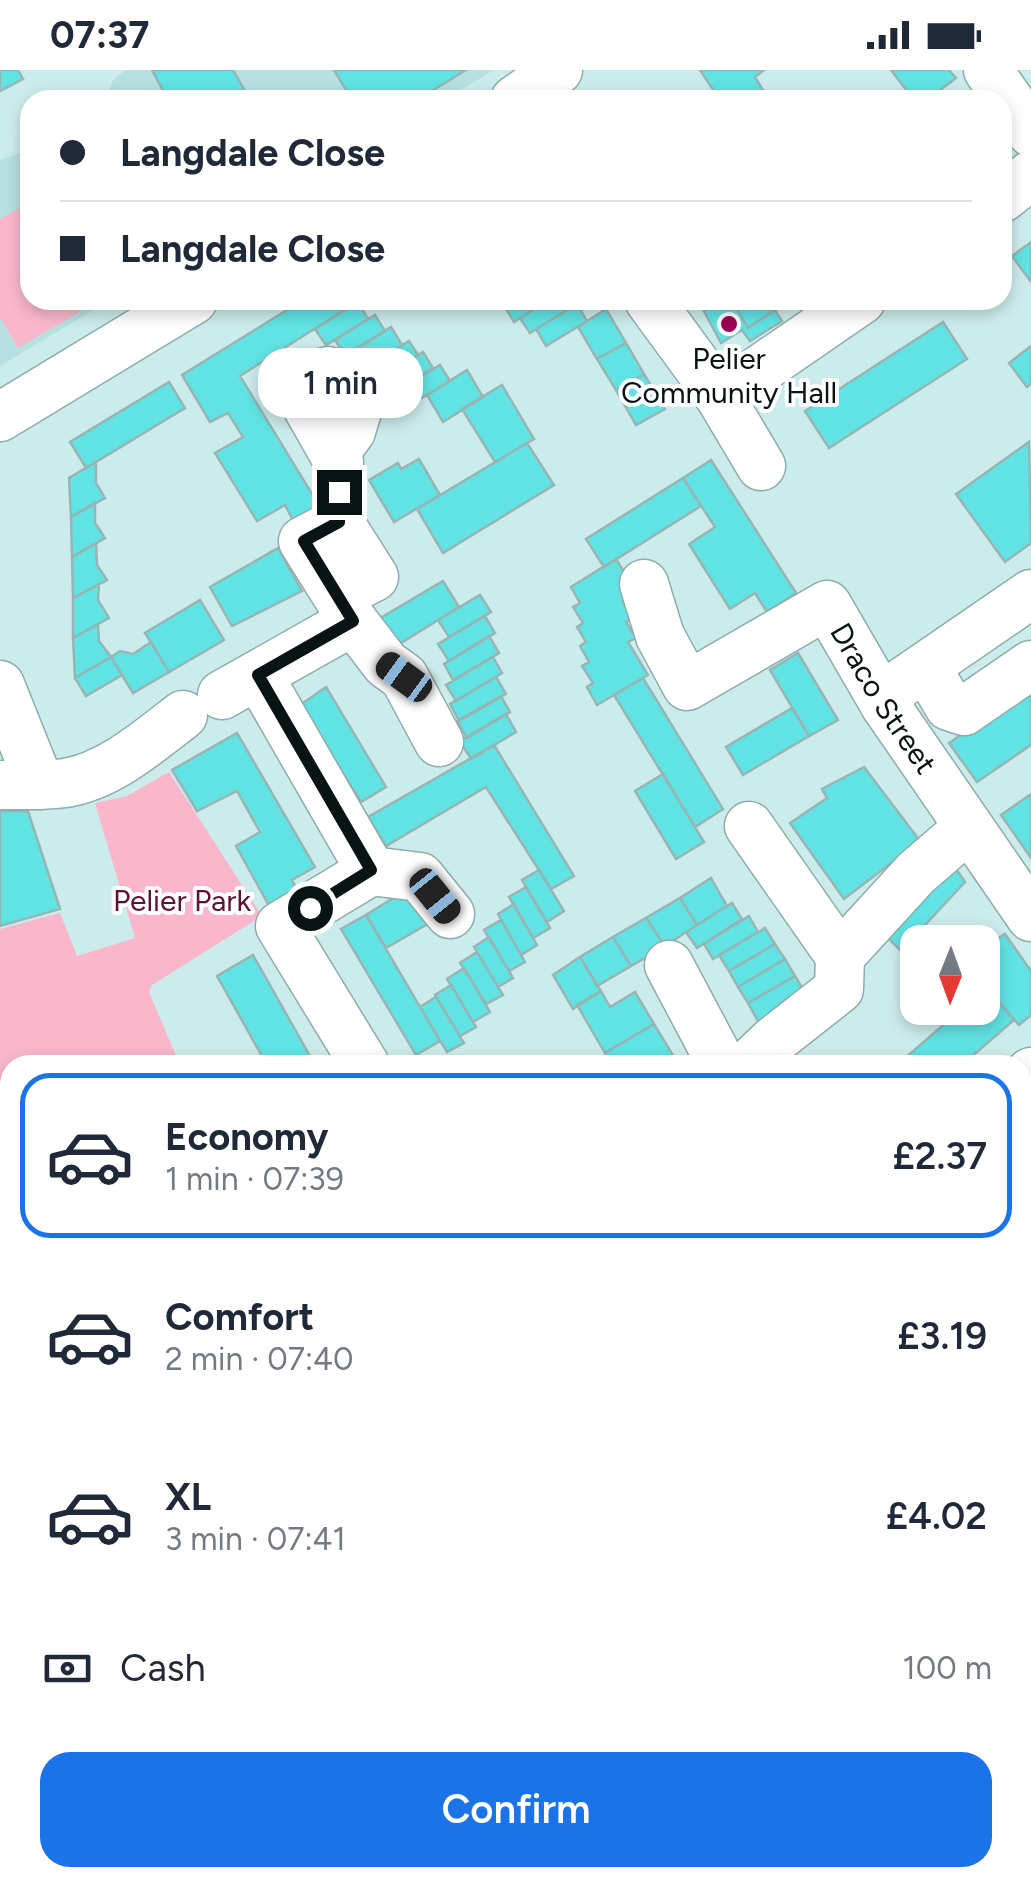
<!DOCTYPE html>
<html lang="en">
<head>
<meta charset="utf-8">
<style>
  :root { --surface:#fff; --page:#f6f6f7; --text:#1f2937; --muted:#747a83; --line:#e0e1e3; --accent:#1a73e8 }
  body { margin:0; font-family:Figtree,sans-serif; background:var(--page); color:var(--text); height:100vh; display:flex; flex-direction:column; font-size:38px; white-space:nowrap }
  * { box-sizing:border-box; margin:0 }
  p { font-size:32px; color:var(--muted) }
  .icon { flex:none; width:55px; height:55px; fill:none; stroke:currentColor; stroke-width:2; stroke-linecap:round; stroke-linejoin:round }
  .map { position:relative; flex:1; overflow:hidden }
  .side { position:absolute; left:0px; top:985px; width:1032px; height:832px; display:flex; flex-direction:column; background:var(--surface); border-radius:30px 30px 0 0; box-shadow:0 5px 15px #0003 }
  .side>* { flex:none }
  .hud { position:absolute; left:20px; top:20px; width:992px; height:220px; border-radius:30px; box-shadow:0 5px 15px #0003; display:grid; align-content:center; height:220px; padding:0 40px; background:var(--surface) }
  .needle { width:65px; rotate:181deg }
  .buttons { position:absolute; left:900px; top:855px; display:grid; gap:20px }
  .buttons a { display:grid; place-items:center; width:100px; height:100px; border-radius:20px; background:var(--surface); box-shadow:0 5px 15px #0003; font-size:50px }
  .end { position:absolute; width:45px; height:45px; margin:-22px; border:12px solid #081313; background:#fff; box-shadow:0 0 0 5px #fff }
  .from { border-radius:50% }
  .bubble { position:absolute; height:70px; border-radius:30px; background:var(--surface); box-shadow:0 5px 15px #0003; font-size:32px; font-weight:600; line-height:70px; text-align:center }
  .car { position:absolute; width:30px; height:60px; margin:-30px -15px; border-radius:12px; box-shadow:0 0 8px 2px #0007; background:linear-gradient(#222 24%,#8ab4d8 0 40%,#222 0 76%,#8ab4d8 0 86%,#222 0) }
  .hud b { display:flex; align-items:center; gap:35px; height:95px; font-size:38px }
  .hud b+b { border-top:2px solid var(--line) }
  .hud i { width:25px; height:25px; background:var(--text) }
  ul { padding:18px 0 0; list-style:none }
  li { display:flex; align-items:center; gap:30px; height:165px; margin:0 20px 15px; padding:0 20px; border:5px solid transparent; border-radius:30px }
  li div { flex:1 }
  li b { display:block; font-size:38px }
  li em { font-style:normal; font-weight:600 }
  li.selected { border-color:var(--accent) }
  li>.icon { width:90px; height:90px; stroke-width:1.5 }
  .pay { display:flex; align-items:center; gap:25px; height:110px; padding:0 40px; font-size:38px }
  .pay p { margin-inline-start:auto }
  .action { display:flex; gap:20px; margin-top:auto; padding:20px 40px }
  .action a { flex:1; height:115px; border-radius:30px; background:var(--accent); color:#fff; font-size:40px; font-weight:600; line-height:115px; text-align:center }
  .status { display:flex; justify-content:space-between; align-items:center; height:70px; padding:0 50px; background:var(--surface); direction:ltr }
  .status svg { height:28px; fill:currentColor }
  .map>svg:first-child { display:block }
  .built { fill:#b6e1e0 }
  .green { fill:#fab7cc }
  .building { fill:#61e3e3; stroke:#97b5b5; stroke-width:2.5 }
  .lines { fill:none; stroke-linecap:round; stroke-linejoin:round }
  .minor-casing { stroke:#8dacac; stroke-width:51 }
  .minor { stroke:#fff; stroke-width:48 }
  .rail-casing { stroke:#202d2d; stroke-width:11 }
  .rail { stroke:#fff; stroke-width:8; stroke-dasharray:22; stroke-linecap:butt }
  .route { stroke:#081313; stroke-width:12 }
  .poi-dot { fill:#9b0553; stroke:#fff; stroke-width:4 }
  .labels { text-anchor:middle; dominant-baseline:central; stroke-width:8; stroke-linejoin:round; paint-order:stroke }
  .poi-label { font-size:30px; fill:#081313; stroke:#fff }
  .street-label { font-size:30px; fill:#081313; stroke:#fff }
  .park-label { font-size:30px; fill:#5f1033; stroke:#fff }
</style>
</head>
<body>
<div class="status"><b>07:37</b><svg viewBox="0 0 49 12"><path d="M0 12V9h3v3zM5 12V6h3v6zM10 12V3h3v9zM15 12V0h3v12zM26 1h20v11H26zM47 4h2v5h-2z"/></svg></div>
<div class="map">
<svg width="1031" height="1816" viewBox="0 0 1031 1816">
  <rect width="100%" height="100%" fill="#cceceb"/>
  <path class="built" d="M125,0h369l-50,30h-336l4,-19z
    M30,79v151h80l-110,66v-206z"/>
  <path class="green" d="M30,132v98h70l-82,48 -18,-31v-98z
    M169,702l93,144 -110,69 -3,7 31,73h-170v128l-10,3v-267l60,-16 17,43 58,-18 -40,-135 32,-7z
    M10,1177v104l-10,2v-103z"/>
  <path class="building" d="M0,0h18l5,9 -23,12z
    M152,0h81l17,30h-82z
    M334,0h132l-49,30h-65z
    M700,0h64l-9,7 14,23h-49z
    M891,0h58l7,8 -29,22h-13z
    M1031,172v40l-19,-26z
    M303,230h57l-120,76 80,131 -26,15 -9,-17 -28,16 -42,-68 28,-16 -15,-24 -18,9 -28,-47z
    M510,230h38l-34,22 -11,-18z
    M548,230h17l5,8 -40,25 -10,-15z
    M698,230h34l16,28 27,-18 7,11 -32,20 -8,-11 -21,13z
    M732,230h57l-41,28z
    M358,232l10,17 -42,26 -11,-16z
    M577,234l10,17 -41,25 -10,-17z
    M606,239l20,34 -29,16 -19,-32z
    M375,245l10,16 -40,25 -10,-16z
    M943,252l24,37 -138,89 -24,-37z
    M391,257l11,18 -41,25 -11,-18z
    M409,271l9,14 -40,26 -9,-16z
    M626,273l18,31 -28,16 -19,-31z
    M1031,276v38l-4,3 -18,-24z
    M423,282l10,16 -40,25 -10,-16z
    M440,295l10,16 -40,24 -10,-16z
    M467,300l16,27 -40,25 -16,-27z
    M644,304l21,35 -29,16 -20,-35z
    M169,312l16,26 -99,60 -16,-26z
    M502,315l32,54 -39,23 -33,-53z
    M1029,372l2,101 -26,19 -49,-68z
    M527,373l27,42 -111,68 -26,-44z
    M419,389l21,36 -46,27 -25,-42 29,-17 3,6z
    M711,390l85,133 -29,19 -12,-19 -25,16 -41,-65 26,-17 -32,-49z
    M96,392v21l9,15 -34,19 -2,-39z
    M683,408l18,28 -97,61 -18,-28z
    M95,433v20l10,15 -33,19 -1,-40z
    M96,473l1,22 10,15 -34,18 -1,-41z
    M278,478l24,43 -70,35 -22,-39z
    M616,489l11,18 -6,4 9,16 -7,5 10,16 -7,4 10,16 -8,4 20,33 -51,30 -10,-18 6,-4 -11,-17 7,-4 -9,-16 6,-4 -9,-15 6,-4 -10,-16 7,-4 -9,-16z
    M443,511l16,26 -66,41 -16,-28z
    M99,514l-1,16 11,18 -36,20v-40z
    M480,525l11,17 -42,25 -11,-17z
    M200,530l24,40 -55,32 -24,-39z
    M485,546l10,17 -46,28 -11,-17z
    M98,554l1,17 12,16 -36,21 -2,-40z
    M489,566l10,17 -46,27 -9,-16z
    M151,572l18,30 -36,21 -22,-36 9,-6 13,3z
    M798,583l40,67 -29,16 -39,-66z
    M111,587l11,18 -36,21 -11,-18z
    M493,587l9,16 -46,28 -10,-16z
    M496,607l10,17 -47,27 -9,-17z
    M643,608l80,131 -28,18 -81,-132z
    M326,617l60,100 -25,15 -61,-97z
    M1031,617v58l-54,37 -28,-39z
    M501,626l9,16 -43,26 -10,-17z
    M792,638l17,28 -66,39 -17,-28z
    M506,644l10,18 -45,27 -11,-18z
    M237,663l78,134 -23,13 9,17 -29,14 -36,-65 24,-14 -23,-41 -40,20 -25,-41z
    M494,675l80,131 -23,13 -65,-102 -100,59 -18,-29z
    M864,697l56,74 -76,58 -54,-76 37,-25 -5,-9z
    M663,704l41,68 -28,17 -41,-68z
    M1031,724v64l-30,-43z
    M0,741h28l32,98 -60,17z
    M948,787l17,25 -64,69 -20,-20z
    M539,800l25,41 -17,11 -25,-42z
    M711,808l16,28 -30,19 -17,-27z
    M411,817l20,35 -45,26 -20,-33z
    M526,817l24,41 -17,10 -24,-41z
    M680,828l17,27 -32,21 -19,-28z
    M732,833l10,16 -45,29 -11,-16z
    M514,834l23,41 -16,10 -23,-41z
    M366,845l74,126 -24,14 -75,-126z
    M749,846l9,16 -45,27 -9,-15z
    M646,848l19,28 -34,20 -18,-29z
    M501,850l24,42 -16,9 -25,-41z
    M765,858l10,16 -46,27 -10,-16z
    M1005,864l26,37v44l-12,10 -36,-41 6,-6 -7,-10 13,-10 -9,-12z
    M489,867l24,41 -15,9 -24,-40z
    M613,867l18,29 -34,20 -17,-29z
    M775,874l10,15 -47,28 -9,-16z
    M477,882l26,43 -17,9 -26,-41z
    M253,885l62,110h-48l-50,-89z
    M580,887l21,34 -28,18 -20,-34z
    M785,889l10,17 -47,27 -10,-16z
    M464,898l26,44 -17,10 -26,-43z
    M795,906l11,18 -47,29 -11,-20z
    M451,915l25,42 -16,9 -25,-41z
    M986,918l28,32 -52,45h-65l66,-57h19v-17z
    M601,921l9,16 25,-15 19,32 -49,29 -28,-48z
    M436,927l28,46 -17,9 -27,-45z
    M654,954l20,33 -12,8h-50l-7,-12z
    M1022,1154l9,10v73l-9,-10z
    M6,1333l4,13v50l-10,-28v-33z
    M1031,1450v57l-9,6v-57z
    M1031,1611v63l-9,6v-64z
    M500,1808h49l5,8h-49z
    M684,1808h77l5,8h-95z
    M901,1808h60l-17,8h-38z"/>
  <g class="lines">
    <defs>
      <g id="minor">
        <path d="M988,0l43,62"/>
        <path d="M515,30l43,-30"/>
        <path d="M1002,128l29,-23"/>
        <path d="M649,230l71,97 41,69"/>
        <path d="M720,327l141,-97"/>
        <path d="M0,347l193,-117"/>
        <path id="s1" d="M644,514l16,52 27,50 140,-81 58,100 146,212"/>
        <path d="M338,525l36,-18 -35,-55"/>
        <path d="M353,551l33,43 18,13 35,65"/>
        <path d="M926,597l23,39 15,5 67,-46"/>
        <path d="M258,605l113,196 -91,55 85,139"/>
        <path d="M0,615l40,100"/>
        <path d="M222,625l131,-74 -50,-80 36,-19v-60l-5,-8 -33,-58 4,-16 23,-9 11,4 21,26 -9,30 -17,23"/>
        <path d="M885,635l12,-19 134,-92"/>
        <path d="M0,715c21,0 43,1 65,-2 44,-7 83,-41 118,-68"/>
        <path d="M371,801l49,6 30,37"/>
        <path d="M840,886l76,-83 52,-45"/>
        <path d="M669,895l53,100"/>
        <path d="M748,995l25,-24 66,-52 1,-33 -91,-130"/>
        <path d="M1022,1010l9,-8"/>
        <path d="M1022,1105l9,9"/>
        <path d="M0,1151l10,-3"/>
        <path d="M0,1461l10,-3"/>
        <path d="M1022,1565l9,-6"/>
        <path d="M0,1764l10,-4"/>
        <path d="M831,1808l4,8"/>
      </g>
    </defs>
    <use href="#minor" class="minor-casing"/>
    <use href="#minor" class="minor"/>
    <defs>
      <path id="rail" d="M0,1546l10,44
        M0,1626l10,39
        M0,1713l10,35
        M0,1776l11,40
        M27,1808l3,8
        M49,1808l2,8
        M69,1808l2,8"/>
    </defs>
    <use href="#rail" class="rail-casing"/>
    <use href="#rail" class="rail"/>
  </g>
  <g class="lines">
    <path class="route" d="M310,838l61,-38 -113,-195 95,-54 -49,-80 35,-19v-30"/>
  </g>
  <circle class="poi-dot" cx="729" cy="254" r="10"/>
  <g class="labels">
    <g class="poi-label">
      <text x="729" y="288">Pelier<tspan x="729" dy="34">Community Hall</tspan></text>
    </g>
    <g class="street-label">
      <text stroke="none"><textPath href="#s1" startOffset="382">Draco Street</textPath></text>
    </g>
    <g class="park-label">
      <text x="182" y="830">Pelier Park</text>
    </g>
  </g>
</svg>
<div class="buttons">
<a><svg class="needle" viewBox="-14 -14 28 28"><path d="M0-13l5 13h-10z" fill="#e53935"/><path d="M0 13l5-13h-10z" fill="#747a83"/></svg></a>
</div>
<i class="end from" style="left:310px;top:838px"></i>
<i class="end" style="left:339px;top:422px"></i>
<div class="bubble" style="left:258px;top:278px;width:165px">1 min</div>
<i class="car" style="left:404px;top:607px;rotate:306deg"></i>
<i class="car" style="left:435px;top:826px;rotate:141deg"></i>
<div class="hud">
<b><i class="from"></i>Langdale Close</b>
<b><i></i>Langdale Close</b>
</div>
<section class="side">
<ul>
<li class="selected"><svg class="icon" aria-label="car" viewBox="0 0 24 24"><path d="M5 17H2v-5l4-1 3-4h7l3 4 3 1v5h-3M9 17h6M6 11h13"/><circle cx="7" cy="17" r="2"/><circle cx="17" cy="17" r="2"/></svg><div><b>Economy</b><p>1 min · 07:39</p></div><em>£2.37</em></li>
<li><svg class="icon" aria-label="car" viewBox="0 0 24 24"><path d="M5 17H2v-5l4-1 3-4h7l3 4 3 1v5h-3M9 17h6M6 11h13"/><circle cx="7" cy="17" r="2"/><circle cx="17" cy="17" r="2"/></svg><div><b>Comfort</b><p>2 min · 07:40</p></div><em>£3.19</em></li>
<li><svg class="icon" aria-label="car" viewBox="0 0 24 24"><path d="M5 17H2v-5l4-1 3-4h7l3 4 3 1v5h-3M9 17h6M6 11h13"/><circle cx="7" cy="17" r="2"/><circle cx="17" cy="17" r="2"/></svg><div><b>XL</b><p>3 min · 07:41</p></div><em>£4.02</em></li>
</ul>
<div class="pay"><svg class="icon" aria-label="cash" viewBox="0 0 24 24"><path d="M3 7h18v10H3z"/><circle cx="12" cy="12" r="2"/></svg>Cash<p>100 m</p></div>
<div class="action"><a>Confirm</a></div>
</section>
</div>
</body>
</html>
